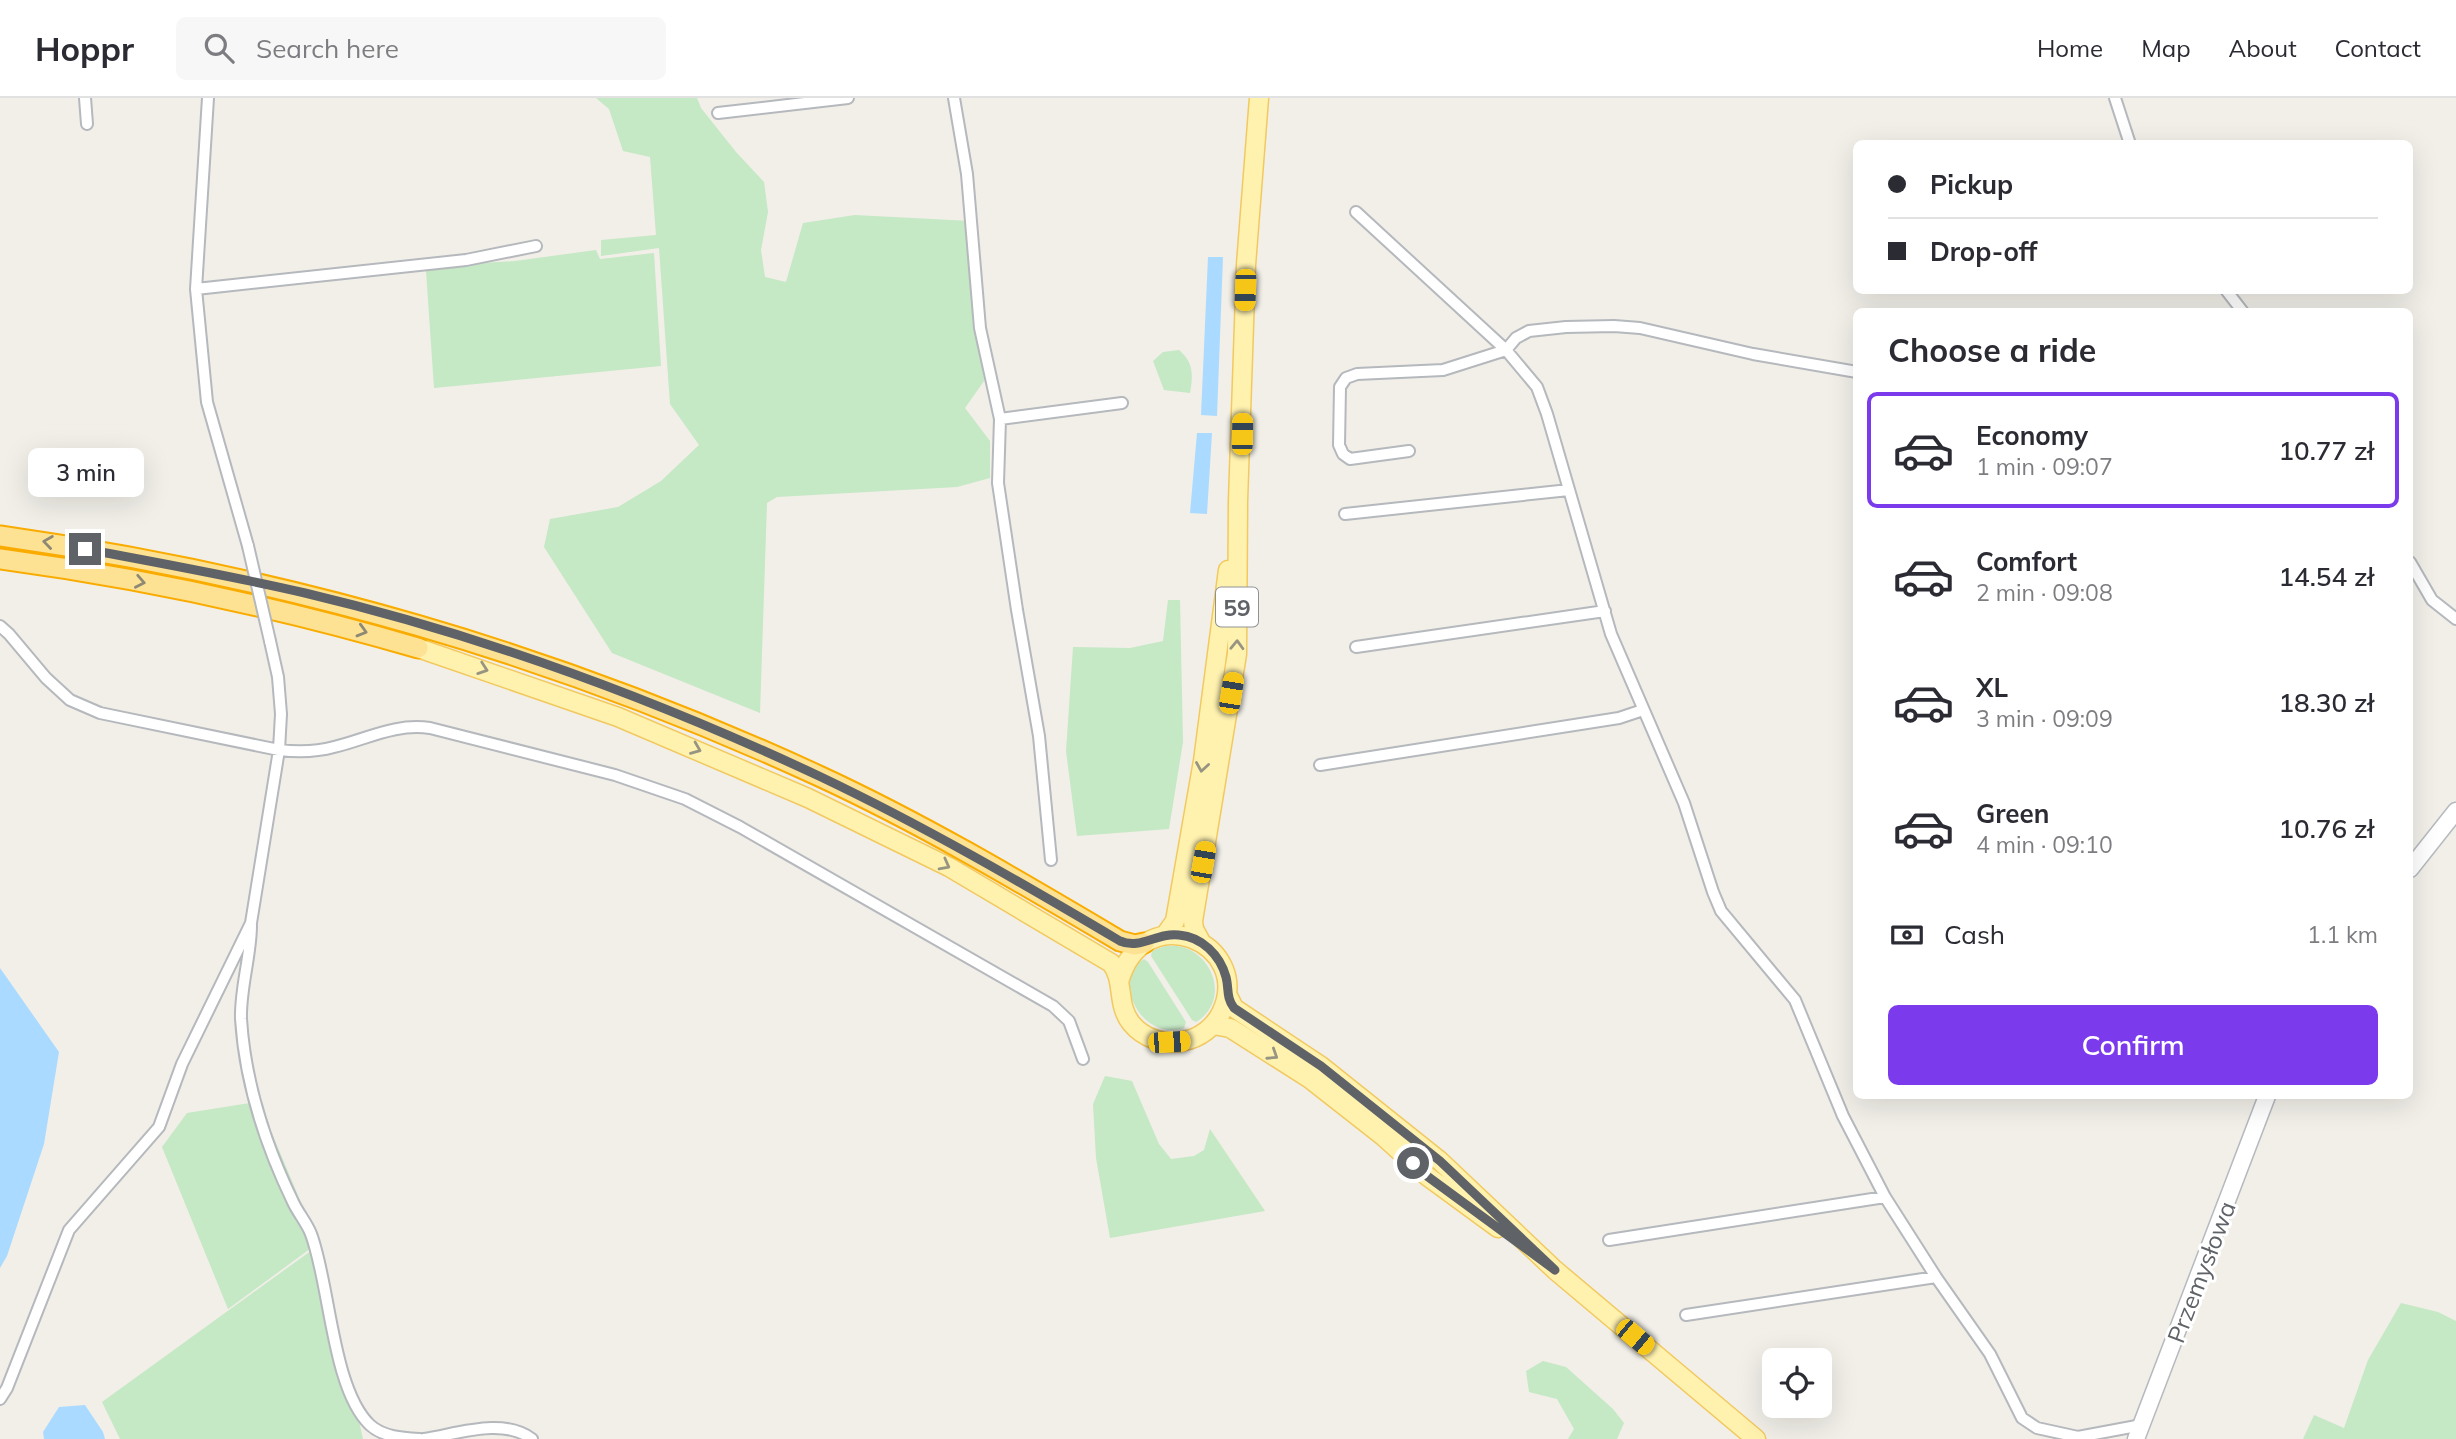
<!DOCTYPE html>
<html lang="en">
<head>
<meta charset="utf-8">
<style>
  :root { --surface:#fff; --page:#f7f7f7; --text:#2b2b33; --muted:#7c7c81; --line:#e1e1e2; --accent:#7c3aed }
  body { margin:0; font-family:Mulish,sans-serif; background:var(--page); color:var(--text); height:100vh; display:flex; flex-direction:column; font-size:26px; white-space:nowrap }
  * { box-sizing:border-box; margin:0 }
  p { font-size:23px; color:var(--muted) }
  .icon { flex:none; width:38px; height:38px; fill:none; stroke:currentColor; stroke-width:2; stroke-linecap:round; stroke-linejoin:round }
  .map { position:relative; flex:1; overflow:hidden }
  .panel { position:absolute; left:1853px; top:210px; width:560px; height:791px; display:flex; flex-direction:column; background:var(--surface); border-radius:10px; box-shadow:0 7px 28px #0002 }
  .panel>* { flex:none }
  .hud { position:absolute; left:1853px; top:42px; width:560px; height:154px; border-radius:10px; box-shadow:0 7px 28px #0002; display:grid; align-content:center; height:154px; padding:0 35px; background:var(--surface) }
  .controls { position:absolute; left:1762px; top:1250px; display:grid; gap:14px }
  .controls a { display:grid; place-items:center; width:70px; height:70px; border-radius:10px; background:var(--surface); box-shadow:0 7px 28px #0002; font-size:35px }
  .end { position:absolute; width:32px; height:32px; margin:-16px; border:9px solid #5f6368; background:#fff; box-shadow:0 0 0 4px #fff }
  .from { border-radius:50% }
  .bubble { position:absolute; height:49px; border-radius:10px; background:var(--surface); box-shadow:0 7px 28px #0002; font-size:23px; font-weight:600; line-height:49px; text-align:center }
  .car { position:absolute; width:21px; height:42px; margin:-21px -10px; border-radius:9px; box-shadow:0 0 5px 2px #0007; background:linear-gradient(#f5c518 24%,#345 0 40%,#f5c518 0 76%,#345 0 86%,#f5c518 0) }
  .hud b { display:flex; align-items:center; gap:24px; height:66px; font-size:26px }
  .hud b+b { border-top:2px solid var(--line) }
  .hud i { width:18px; height:18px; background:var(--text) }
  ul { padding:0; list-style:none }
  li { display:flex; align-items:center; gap:21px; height:116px; margin:0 14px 10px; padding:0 21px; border:4px solid transparent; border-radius:10px }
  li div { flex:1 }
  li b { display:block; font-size:26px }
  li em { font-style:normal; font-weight:600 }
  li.current { border-color:var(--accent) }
  li>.icon { width:63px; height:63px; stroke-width:1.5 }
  h2 { padding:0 35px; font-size:32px; line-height:84px }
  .pay { display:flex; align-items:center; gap:18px; height:77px; padding:0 35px; font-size:26px }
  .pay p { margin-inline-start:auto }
  .primary-button { display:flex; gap:14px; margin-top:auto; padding:14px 35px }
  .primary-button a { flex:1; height:80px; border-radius:10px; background:var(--accent); color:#fff; font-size:28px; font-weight:600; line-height:80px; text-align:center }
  header { display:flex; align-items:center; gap:42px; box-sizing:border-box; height:98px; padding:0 35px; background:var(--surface); border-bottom:2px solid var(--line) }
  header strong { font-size:33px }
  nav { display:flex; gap:38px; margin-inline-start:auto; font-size:24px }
  .search { width:490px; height:63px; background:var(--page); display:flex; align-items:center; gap:18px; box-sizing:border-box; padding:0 24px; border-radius:10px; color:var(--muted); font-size:26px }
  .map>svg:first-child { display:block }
  .green { fill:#c5e8c5 }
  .water { fill:#aadaff }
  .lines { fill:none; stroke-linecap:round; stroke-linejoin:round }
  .street-casing { stroke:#b5b8bc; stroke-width:14 }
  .secondary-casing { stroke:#b6babf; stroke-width:19 }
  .primary-casing { stroke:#f2c960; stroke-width:21 }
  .highway-casing { stroke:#f9ab00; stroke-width:23 }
  .street { stroke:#fff; stroke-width:10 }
  .secondary { stroke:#fff; stroke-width:16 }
  .primary { stroke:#fff2af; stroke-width:18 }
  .highway { stroke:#fde293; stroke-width:19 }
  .street-bridge-casing { stroke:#b5b8bc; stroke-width:14; stroke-linecap:butt }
  .street-bridge { stroke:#fff; stroke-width:10 }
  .oneway { stroke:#8e8975 }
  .oneway2 { stroke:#979581 }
  .route { stroke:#5f6368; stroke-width:9 }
  .labels { text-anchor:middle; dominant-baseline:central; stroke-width:6; stroke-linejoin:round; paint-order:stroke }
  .shield { fill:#fff; stroke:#8f9295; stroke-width:2 }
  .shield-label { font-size:23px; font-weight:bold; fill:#5f6368 }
  .street-label { font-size:24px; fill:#5f6368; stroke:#fff }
</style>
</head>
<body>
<header>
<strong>Hoppr</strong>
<div class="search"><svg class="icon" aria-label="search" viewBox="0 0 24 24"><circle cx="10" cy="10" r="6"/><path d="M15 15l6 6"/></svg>Search here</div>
<nav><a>Home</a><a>Map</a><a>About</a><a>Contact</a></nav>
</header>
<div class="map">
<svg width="2456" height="1341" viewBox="0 0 2456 1341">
  <rect width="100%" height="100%" fill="#f1efe8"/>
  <path class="green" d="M596,0h101l4,10 35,44 28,30 4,30 -7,38 4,27 21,5 17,-59 52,-8 115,6 14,160 -19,27 25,33v37l-33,9 -180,10 -10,6 -7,210 -148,-60 -68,-106 6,-28 68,-12 43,-26 38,-36 -29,-41 -11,-156 -58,8v-16l55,-5 -6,-78 -27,-6 -14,-42z
    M596,152l4,9 54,-6 7,113 -227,22 -8,-117 27,-6 62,-4z
    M1179,252c15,13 14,25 11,43l-26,-3 -11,-29 10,-9z
    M1168,502h12l3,142 -14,87 -92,7 -11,-85 7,-104 57,1 33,-7z
    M1177,848c36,5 54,55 19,76l-4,-2 -41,-64 1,-5 13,-5z
    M1144,861l4,3 38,60 -2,6c-45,14 -73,-52 -40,-69z
    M1105,978l27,5 27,63 12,15 23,-3 10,-6 6,-21 55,82 -155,27 -14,-80 -3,-54z
    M262,1003l9,30 47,112 -90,66 -66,-162 25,-34z
    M319,1147l44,194h-243l-18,-37z
    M2401,1205l37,9 18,9v118h-153l11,-24 30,13 24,-68z
    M1543,1263l23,6 47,42 11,14 -7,16h-49l6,-10 -17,-30 -28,-7 -3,-21z"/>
  <path class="water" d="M1208,159h15l-6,159 -16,-1z
    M1197,335h15l-5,81 -17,-1z
    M0,870l59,84 -15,92 -37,112 -7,12z
    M85,1307l18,27 2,7h-61l-1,-7 16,-25z"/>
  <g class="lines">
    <defs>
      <path id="street" d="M85,0l2,26
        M208,0l-12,191 11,113 41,144
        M954,0l13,76 13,154 20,91 -2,64 19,127 22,126 12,124
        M2115,0l15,46
        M718,15l130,-15
        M1356,114l150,138 31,37 10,27 64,220 73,169 29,89 8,19 74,89 48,116 42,81 51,80 54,77 32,64 15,10 41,9 64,-12
        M196,191l270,-29 70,-14
        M2226,192l17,22
        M1000,321l122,-16
        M1409,353l-59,8 -7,-5 -4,-9 1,-58 6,-9 11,-4 86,-4 63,-20 10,-12 13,-7 37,-4 48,-1 26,2 113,26 104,18
        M1345,416l224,-24
        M2410,464l22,38 24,19
        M0,528l9,8 37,44 24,22 30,13 179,37c18,2 37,2 55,-3 33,-8 61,-24 96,-19l185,47 70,24 55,28 313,179 16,15 14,38
        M1356,549l249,-36
        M1320,667l299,-47 24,-8
        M251,827c0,31 -11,63 -10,94 4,63 25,127 52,183 5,11 14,21 18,32 19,50 21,155 59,191 13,12 33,13 50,14
        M1609,1142l276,-43
        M1686,1217l250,-38
        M0,1301l7,-11 62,-158 90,-103 23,-63 69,-141 28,-173 2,-36 -3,-37 -8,-36
        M424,1341c33,-5 79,-22 108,0"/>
      <path id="secondary" d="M2410,771l46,-58
        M2136,1341l131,-343"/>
      <path id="primary" d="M418,550l200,69 190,81 141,69 162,96c14,17 5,41 20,60 12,15 34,23 53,18 16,-3 30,-14 37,-28 34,-70 -78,-118 -102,-31
        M1165,837l10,-14 28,-160 25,-191
        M1201,844l-7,-13 -1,-8 44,-267 1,-153 8,-236 13,-167
        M1227,896l7,14 87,58 119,95 115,109 201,169
        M1213,927l17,3 8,5 72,46 74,58 43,39 71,52"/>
      <path id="highway" d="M0,438c288,41 555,118 819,240 104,48 203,107 301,165l15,4 9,-2
        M0,461c141,19 281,49 418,89"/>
    </defs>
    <use href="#street" class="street-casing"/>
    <use href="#secondary" class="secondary-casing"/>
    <use href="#primary" class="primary-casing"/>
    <use href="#highway" class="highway-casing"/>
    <use href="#street" class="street"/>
    <use href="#secondary" class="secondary"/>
    <use href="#primary" class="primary"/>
    <use href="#highway" class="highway"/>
    <defs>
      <path id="street-bridge" d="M248,448l22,95"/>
    </defs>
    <use href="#street-bridge" class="street-bridge-casing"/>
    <use href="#street-bridge" class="street-bridge"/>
  </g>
  <defs><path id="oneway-chevron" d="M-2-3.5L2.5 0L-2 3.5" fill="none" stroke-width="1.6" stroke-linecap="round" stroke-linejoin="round" transform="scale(1.75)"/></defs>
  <g class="oneway">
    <use href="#oneway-chevron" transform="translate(48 444) rotate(-172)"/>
    <use href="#oneway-chevron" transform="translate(140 484) rotate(11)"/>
    <use href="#oneway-chevron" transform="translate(362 533) rotate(16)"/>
  </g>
  <g class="oneway2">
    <use href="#oneway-chevron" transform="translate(1237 547) rotate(-88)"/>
    <use href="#oneway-chevron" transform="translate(483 571) rotate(19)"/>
    <use href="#oneway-chevron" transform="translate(696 651) rotate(22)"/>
    <use href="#oneway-chevron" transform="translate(1202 669) rotate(99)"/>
    <use href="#oneway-chevron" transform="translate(945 767) rotate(28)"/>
    <use href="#oneway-chevron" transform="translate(1273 957) rotate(33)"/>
  </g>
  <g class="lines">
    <path class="route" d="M85,451c74,14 147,27 220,44 177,42 352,107 516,184 103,49 201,106 299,164 21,9 37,-9 59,-6 23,2 41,20 47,42 3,11 0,21 8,31l87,58 119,95 115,109 -128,-94 -14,-13"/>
  </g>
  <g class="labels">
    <rect class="shield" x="1216" y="489.5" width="42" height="39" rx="5"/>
    <g class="shield-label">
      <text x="1237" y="509">59</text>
    </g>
    <g class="street-label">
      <text transform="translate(2201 1174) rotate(-69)">Przemysłowa</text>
    </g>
  </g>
</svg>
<div class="controls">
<a><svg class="icon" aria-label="locate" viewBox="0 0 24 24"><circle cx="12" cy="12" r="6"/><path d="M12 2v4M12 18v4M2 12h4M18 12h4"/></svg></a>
</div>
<i class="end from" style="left:1413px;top:1065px"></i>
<i class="end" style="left:85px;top:451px"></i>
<div class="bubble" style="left:28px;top:350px;width:116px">3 min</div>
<i class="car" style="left:1245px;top:192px;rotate:182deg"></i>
<i class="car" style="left:1242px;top:336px;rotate:1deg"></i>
<i class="car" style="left:1231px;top:595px;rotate:9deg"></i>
<i class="car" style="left:1203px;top:764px;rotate:10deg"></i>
<i class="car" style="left:1169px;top:944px;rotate:87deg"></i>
<i class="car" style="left:1635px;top:1239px;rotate:130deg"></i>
<div class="hud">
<b><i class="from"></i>Pickup</b>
<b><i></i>Drop-off</b>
</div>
<section class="panel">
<h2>Choose a ride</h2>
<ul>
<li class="current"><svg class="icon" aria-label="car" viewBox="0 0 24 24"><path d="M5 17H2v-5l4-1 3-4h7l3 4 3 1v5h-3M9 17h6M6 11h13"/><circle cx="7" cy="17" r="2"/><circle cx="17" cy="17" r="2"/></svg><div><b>Economy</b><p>1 min · 09:07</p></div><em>10.77 zł</em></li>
<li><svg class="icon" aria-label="car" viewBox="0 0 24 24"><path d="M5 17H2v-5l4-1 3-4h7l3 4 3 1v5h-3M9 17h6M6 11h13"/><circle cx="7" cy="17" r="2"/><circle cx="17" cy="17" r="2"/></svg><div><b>Comfort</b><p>2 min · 09:08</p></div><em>14.54 zł</em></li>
<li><svg class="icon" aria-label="car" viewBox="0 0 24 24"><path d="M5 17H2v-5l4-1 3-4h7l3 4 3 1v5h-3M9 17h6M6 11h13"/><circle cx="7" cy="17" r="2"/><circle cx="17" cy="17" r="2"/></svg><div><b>XL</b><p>3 min · 09:09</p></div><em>18.30 zł</em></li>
<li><svg class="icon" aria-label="car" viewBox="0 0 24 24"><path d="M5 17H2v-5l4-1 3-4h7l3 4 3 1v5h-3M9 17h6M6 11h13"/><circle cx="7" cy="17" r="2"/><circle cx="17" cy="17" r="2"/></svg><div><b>Green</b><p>4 min · 09:10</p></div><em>10.76 zł</em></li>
</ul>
<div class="pay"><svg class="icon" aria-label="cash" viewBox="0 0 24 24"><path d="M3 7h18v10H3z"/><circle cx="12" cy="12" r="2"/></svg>Cash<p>1.1 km</p></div>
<div class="primary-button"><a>Confirm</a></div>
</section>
</div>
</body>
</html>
